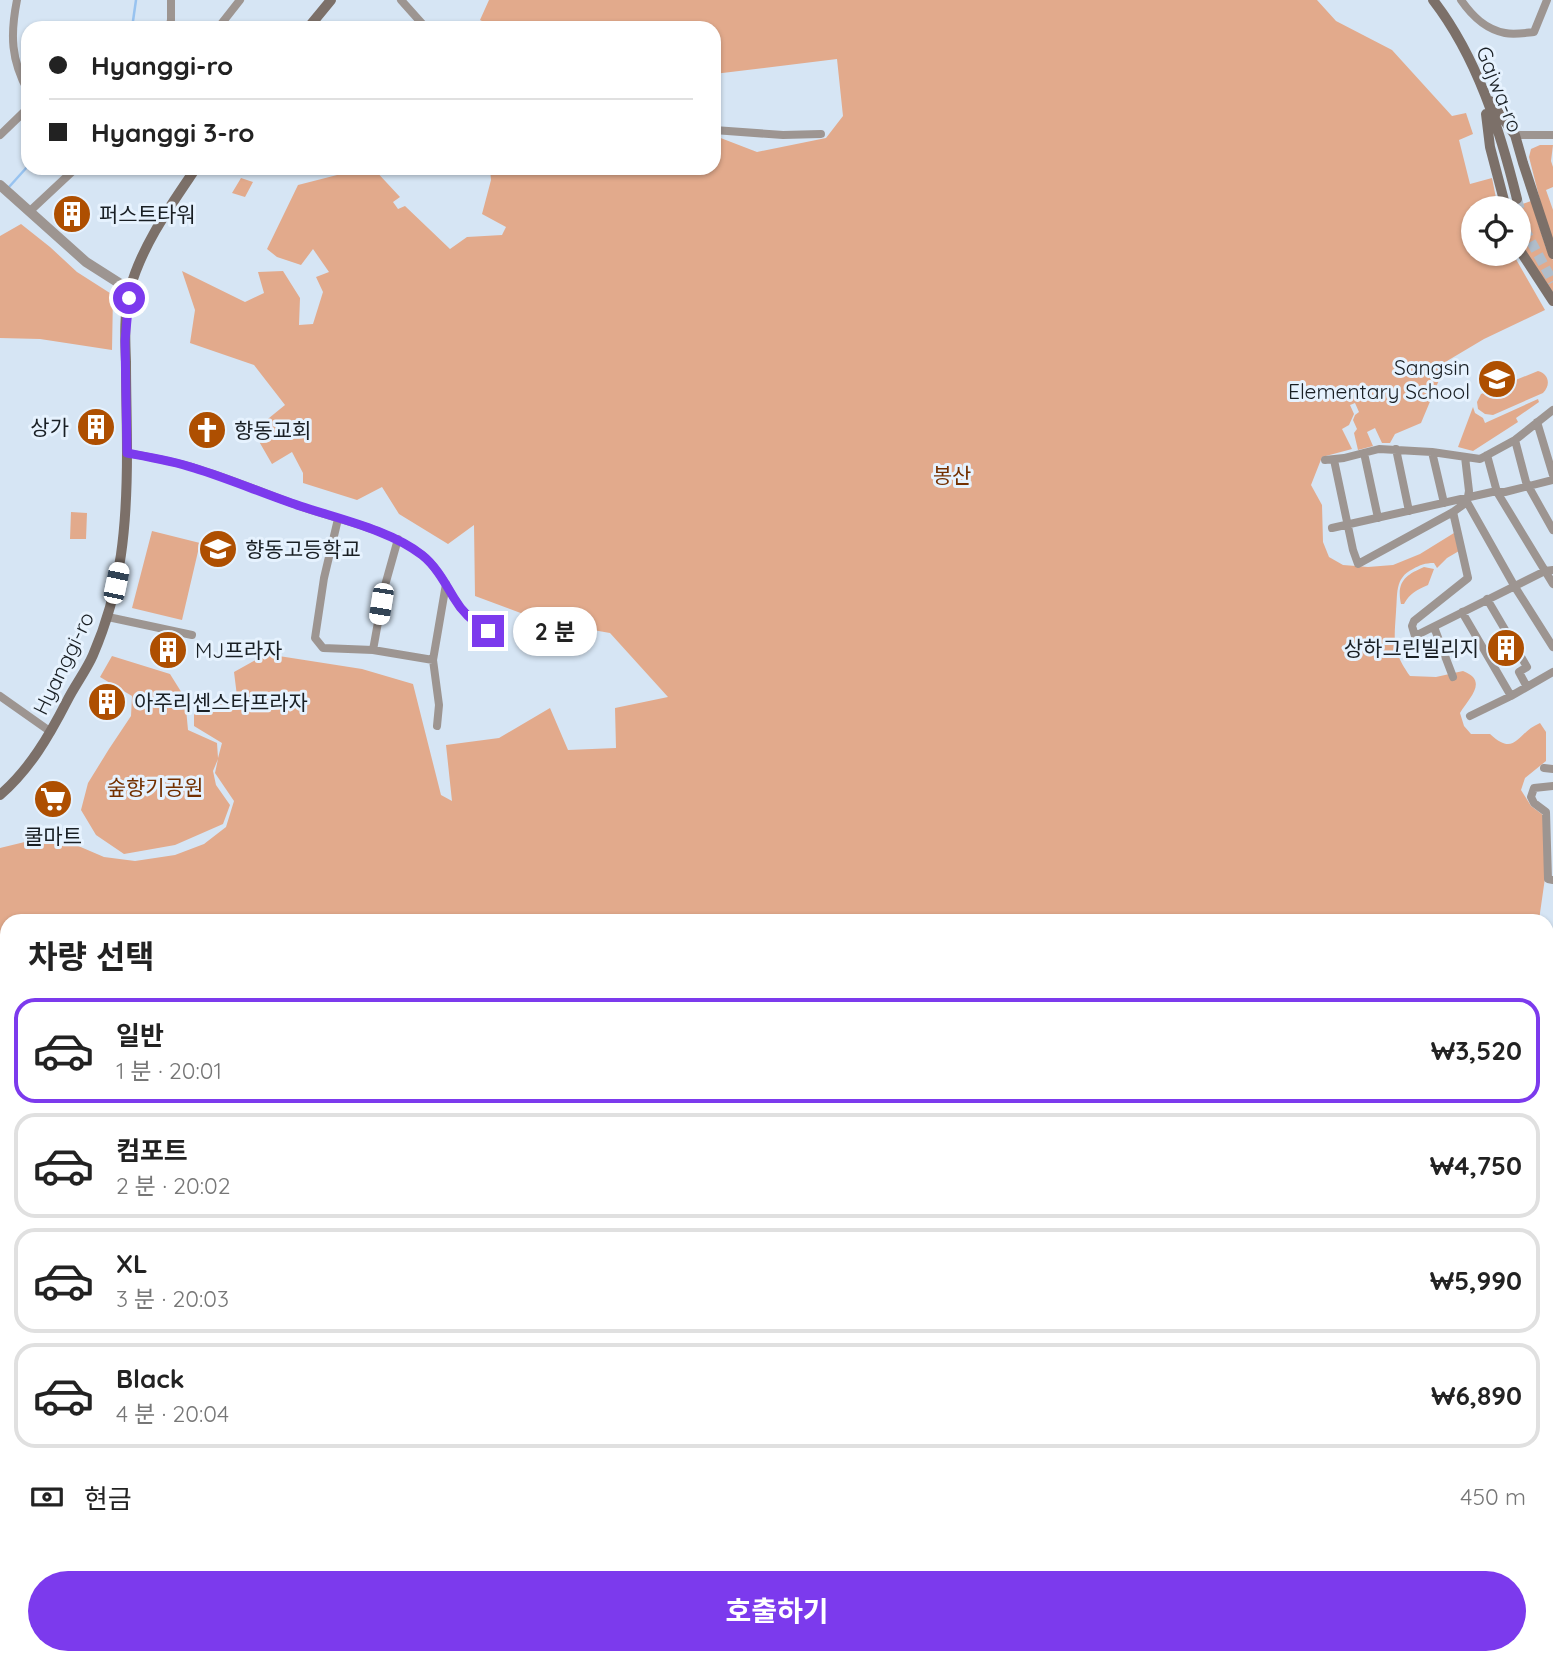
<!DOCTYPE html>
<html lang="ko">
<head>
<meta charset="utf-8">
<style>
  :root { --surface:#fff; --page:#f2f2f2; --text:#222; --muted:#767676; --line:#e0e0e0; --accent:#7c3aed }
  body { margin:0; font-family:Quicksand,"Noto Sans KR",sans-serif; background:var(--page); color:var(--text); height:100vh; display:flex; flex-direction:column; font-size:26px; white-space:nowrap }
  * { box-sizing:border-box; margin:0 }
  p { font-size:23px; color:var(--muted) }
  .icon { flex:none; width:38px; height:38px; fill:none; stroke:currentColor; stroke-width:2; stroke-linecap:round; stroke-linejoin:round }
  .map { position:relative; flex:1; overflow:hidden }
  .drawer { position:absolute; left:0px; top:914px; width:1554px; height:751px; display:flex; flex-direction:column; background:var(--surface); border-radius:21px 21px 0 0; box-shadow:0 2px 5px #0004 }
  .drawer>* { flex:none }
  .guide { position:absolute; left:21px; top:21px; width:700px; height:154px; border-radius:21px; box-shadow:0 2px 5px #0004; display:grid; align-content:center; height:154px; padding:0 28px; background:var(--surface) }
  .controls { position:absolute; left:1461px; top:196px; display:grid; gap:14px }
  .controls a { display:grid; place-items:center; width:70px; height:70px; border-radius:50%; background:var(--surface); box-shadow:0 2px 5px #0004; font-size:35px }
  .end { position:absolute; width:32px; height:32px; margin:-16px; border:9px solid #7c3aed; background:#fff; box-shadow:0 0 0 4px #fff }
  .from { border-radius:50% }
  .bubble { position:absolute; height:49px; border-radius:24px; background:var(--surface); box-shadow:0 2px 5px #0004; font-size:23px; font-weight:700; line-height:49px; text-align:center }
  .car { position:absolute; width:21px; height:42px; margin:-21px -10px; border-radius:9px; box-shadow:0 0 5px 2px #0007; background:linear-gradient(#fff 24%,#345 0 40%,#fff 0 76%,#345 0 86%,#fff 0) }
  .guide b { display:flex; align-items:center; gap:24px; height:66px; font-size:26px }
  .guide b+b { border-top:2px solid var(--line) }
  .guide i { width:18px; height:18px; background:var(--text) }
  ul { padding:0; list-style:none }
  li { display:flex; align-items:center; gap:21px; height:105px; margin:0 14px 10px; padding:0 14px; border:4px solid var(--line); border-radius:21px }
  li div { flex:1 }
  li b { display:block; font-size:26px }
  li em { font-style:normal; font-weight:700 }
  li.current { border-color:var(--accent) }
  li>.icon { width:63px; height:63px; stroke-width:1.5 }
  h2 { padding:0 28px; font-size:32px; line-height:84px }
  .pay { display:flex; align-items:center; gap:18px; height:77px; padding:0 28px; font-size:26px }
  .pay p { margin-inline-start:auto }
  .cta { display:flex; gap:14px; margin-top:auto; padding:14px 28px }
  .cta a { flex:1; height:80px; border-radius:42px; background:var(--accent); color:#fff; font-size:28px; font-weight:700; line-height:80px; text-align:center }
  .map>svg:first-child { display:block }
  .green { fill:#e2aa8c }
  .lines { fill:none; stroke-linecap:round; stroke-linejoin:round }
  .stream { stroke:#98c3f0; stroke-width:2.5 }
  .secondary-tunnel { stroke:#b0bdca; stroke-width:10; stroke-dasharray:10 5; stroke-linecap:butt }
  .minor { stroke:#9d9591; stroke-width:8 }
  .tertiary { stroke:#9d9591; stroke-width:10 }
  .secondary { stroke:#7c7069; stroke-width:10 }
  .route { stroke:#7c3aed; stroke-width:9 }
  .labels { text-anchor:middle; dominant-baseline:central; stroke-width:6; stroke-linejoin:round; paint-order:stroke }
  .street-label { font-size:21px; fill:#191f24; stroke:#e6f2fe }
  .poi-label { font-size:21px; fill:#191f24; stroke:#e6f2fe; text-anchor:start }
  .park-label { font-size:21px; fill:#733000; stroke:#e6f2fe }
</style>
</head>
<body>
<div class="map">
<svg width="1553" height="1663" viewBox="0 0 1553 1663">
  <rect width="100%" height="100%" fill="#d6e5f4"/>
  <path class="green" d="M489,0h828l19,21 56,29 60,66 14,-3 7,21 -14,6 11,44 22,-6 6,30h-24v46h39l32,56 -61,29 -37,22 -26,62 -26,11 -5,9h-8l-7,-15 -8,4 6,14 -15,4 -4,-17 3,-4 -4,-9 2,-5 4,-3 -4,-9 -5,2 4,9 -5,11 -7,4 10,20 -30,8 -11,28 11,20 1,37 6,15 14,8 25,2 25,-2 27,-11 34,-21 5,18 -12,7 -10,10 -3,-5c-9,0 -14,2 -21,6 -19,9 -15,26 -17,43 -2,30 -4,38 14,64l26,1 27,-6c26,10 6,27 -3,42l4,13 7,8h19c26,24 26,-1 50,-11l6,9v29l-21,17 -4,12 10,16 12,9 2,63 -6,42h-1532v44h-7v-116l37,-9 39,6 28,12 31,4 40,-6 29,-11 22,-17 8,-26 -19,-28 3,-14 -5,12 3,14 14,20 -7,19 -48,21 -51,9 -28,-19 -15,-25 7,-27 21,-34 22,-33 1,-20 -32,-19 12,-21 58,18 15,24 3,32 29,13 1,15 4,-15 -28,-17v-11l5,-10 39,-1 -4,-32 32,-18 96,15 51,15 28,111 11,6 -6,-56 53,-7 51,-30 18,42 48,-2 -1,-40 53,-11 -58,-64 -68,-12 -67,-25 -1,-71 -26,19 -49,-30 -17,-27 -25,13 -54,-17v-10l-11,-21 -20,12 -19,-33 32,-26 -31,-40 -64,-22 5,-33 -13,-39 63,31 19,-9 -6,-21 25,-1 17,27 -1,27 14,-1 10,-32 -7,-15 13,-5 -16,-23 -12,16 -24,-8 -10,-8 31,-64 43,-11 13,-6h19l27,29 -7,5 5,7 7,-3 45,43 17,-12 35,-2 4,-8 -24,-13 9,-34 -1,-12h224v-31h4l39,15 69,-14 17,-22 -6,-57 -123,15v-46h-219l-15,-8z
    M1540,145h13l-2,16 2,6v20l-7,3 7,20v30l-10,-28 -14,-55 2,-8z
    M241,178l12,4 -8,15 -13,-4z
    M1531,201l15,47 7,12v32l-33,-48 -1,-36h-8z
    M21,224l29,23 27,25 36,23 -1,55 -72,-11 -40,-1v-102z
    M1538,371c11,3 13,14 5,22l-50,22 -8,-1 -7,-5 -1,-7 4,-8z
    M1538,399l1,3 -23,16 2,4 -45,29 -15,-4 15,-40 2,6 8,5 2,5z
    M71,512l16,1 -1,26h-16z
    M152,531l48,12 -18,77 -50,-12z
    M1424,567l10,2 -6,16c-11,5 -18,8 -24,19h-3c-5,-23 5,-29 23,-37z
    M1547,1034h6v39l-6,1z
    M0,1156h7v501h1540v-125h6v131h-1553z"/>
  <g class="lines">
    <path class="stream" d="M132,28l4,-28
      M9,187l19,-21"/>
    <path class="secondary-tunnel" d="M1517,199l10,35 26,48
      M1275,1663l5,-6"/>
    <path class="minor" d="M17,0c-7,35 -6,60 11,91
      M401,0l25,28
      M1461,0c11,16 24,29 44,33 9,2 20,0 29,-1l13,-32
      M169,28l2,-8v-20
      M218,28l22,-28
      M714,130l69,5 38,-1
      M0,135l28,-27
      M1515,135h38
      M30,211l46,-43
      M1537,422l16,53
      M1515,440l11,42 27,48
      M1396,449l13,62
      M1432,452l12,51
      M127,453c22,4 46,8 68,15 37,11 73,27 110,40 39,13 85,22 117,47 14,11 23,28 32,43 8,14 20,25 34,33
      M1364,453l14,65
      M1487,455l10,37 56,92
      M1325,460l19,-2 35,-9 53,3 48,7 35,-19 38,-30
      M1334,460l19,90 5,14 95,-52 14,-10 2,-11 -4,-34
      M1467,502l48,85 38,60
      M1453,512l15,66 -54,43 -2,5 3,10 130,-65 8,-1
      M338,519l-14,59 -9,60 8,10 50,2 60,10 13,-76
      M1332,528l160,-36h13l48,-12
      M1487,599l40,68 -8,5 8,15
      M1462,612l49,84
      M108,617l84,18
      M1434,627l19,50
      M373,650l11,-61 14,-50
      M433,660l6,45 -2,21
      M0,696l51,36
      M1470,716l41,-20 42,-24
      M1544,768l9,1
      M1553,786l-19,2 -3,9 3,6 12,9 2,67 5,1
      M0,987l7,1
      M1547,1129l6,1
      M1547,1142l6,-1
      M1547,1193l6,-1
      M1547,1218l4,-2 2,-7
      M1547,1236h6"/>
    <path class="tertiary" d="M0,185l86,77 44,28"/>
    <path class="secondary" d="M1433,0c44,57 67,130 84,199
      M308,28l23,-28
      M1490,101l25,34 8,28 30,91
      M1486,114l4,33 16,61
      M1519,249l34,52
      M0,795c30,-26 49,-59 67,-94 8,-16 19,-30 26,-46 29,-67 34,-131 34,-203 0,-30 -1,-60 -1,-90 -1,-24 -2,-50 4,-73 12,-44 41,-84 66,-121
      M1547,1312l6,-8
      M1547,1354l6,2"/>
  </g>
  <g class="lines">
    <path class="route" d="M129,298l-4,43 2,112c22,4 46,8 67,15 36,11 70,26 106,38 39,13 90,24 122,49 14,11 23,28 32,43 8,14 20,25 34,33"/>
  </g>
  <defs>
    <symbol id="building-disc" viewBox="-11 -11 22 22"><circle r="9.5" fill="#ae4f01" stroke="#e6f2fe"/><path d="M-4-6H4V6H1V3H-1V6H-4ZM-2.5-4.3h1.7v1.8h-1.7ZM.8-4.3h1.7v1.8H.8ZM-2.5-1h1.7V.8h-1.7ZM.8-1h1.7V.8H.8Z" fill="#fff"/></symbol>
    <symbol id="school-disc" viewBox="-11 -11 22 22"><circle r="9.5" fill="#ae4f01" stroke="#e6f2fe"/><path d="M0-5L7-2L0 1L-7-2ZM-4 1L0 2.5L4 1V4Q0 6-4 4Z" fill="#fff"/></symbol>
    <symbol id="church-disc" viewBox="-11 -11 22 22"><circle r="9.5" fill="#ae4f01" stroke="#e6f2fe"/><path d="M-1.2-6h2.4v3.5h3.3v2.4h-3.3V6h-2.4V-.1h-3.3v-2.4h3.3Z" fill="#fff"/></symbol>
    <symbol id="supermarket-disc" viewBox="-11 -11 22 22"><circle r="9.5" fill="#ae4f01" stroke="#e6f2fe"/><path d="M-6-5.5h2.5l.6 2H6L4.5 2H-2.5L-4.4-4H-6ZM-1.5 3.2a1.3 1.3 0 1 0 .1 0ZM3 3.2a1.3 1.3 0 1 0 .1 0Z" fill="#fff"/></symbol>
  </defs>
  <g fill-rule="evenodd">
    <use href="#building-disc" x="50" y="192" width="44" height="44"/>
    <use href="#school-disc" x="1475" y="357" width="44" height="44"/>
    <use href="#building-disc" x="74" y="405" width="44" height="44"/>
    <use href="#church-disc" x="185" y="408" width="44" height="44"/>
    <use href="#school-disc" x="196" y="527" width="44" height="44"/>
    <use href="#building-disc" x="1484" y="626" width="44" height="44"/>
    <use href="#building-disc" x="146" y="628" width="44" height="44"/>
    <use href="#building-disc" x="85" y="680" width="44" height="44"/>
    <use href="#supermarket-disc" x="31" y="777" width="44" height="44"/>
  </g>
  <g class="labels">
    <g class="street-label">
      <text transform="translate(1500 89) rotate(68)">Gajwa-ro</text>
      <text transform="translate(63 663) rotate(-64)">Hyanggi-ro</text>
    </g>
    <g class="poi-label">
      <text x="99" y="214">퍼스트타워</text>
      <text x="1470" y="367" text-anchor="end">Sangsin<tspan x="1470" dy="24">Elementary School</tspan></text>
      <text x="69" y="427" text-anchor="end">상가</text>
      <text x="234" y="430">향동교회</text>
      <text x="245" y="549">향동고등학교</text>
      <text x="1479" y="648" text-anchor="end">상하그린빌리지</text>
      <text x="195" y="650">MJ프라자</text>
      <text x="134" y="702">아주리센스타프라자</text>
      <text x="53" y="836" text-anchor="middle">쿨마트</text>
    </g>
    <g class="park-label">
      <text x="952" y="475">봉산</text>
      <text x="155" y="787">숲향기공원</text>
    </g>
  </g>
</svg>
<div class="controls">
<a><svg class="icon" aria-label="locate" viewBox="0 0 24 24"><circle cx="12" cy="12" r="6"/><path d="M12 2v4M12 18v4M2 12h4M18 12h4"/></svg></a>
</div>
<i class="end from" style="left:129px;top:298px"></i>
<i class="end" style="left:488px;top:631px"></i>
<div class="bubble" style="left:513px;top:607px;width:84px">2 분</div>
<i class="car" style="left:116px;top:583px;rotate:12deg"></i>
<i class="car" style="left:381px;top:604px;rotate:189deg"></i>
<div class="guide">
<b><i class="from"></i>Hyanggi-ro</b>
<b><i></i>Hyanggi 3-ro</b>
</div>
<section class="drawer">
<h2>차량 선택</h2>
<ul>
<li class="current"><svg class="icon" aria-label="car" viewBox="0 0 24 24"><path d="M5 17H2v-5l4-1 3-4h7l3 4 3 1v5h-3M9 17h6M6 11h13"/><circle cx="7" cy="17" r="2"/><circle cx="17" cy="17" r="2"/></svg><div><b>일반</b><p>1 분 · 20:01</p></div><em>₩3,520</em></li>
<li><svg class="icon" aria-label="car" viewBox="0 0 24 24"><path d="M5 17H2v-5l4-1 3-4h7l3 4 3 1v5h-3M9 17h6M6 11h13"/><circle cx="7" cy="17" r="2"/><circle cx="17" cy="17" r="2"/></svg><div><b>컴포트</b><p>2 분 · 20:02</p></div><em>₩4,750</em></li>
<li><svg class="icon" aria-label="car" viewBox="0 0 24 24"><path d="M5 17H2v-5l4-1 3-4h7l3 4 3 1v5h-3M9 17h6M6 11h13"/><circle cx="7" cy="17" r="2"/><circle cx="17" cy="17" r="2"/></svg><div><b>XL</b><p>3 분 · 20:03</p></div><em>₩5,990</em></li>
<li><svg class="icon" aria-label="car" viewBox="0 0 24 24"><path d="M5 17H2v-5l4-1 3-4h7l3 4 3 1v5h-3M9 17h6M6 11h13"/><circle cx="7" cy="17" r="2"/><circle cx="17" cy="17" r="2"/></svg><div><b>Black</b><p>4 분 · 20:04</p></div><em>₩6,890</em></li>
</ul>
<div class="pay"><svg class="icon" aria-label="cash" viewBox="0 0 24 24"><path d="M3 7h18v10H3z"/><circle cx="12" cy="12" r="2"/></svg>현금<p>450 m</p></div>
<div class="cta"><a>호출하기</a></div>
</section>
</div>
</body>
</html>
